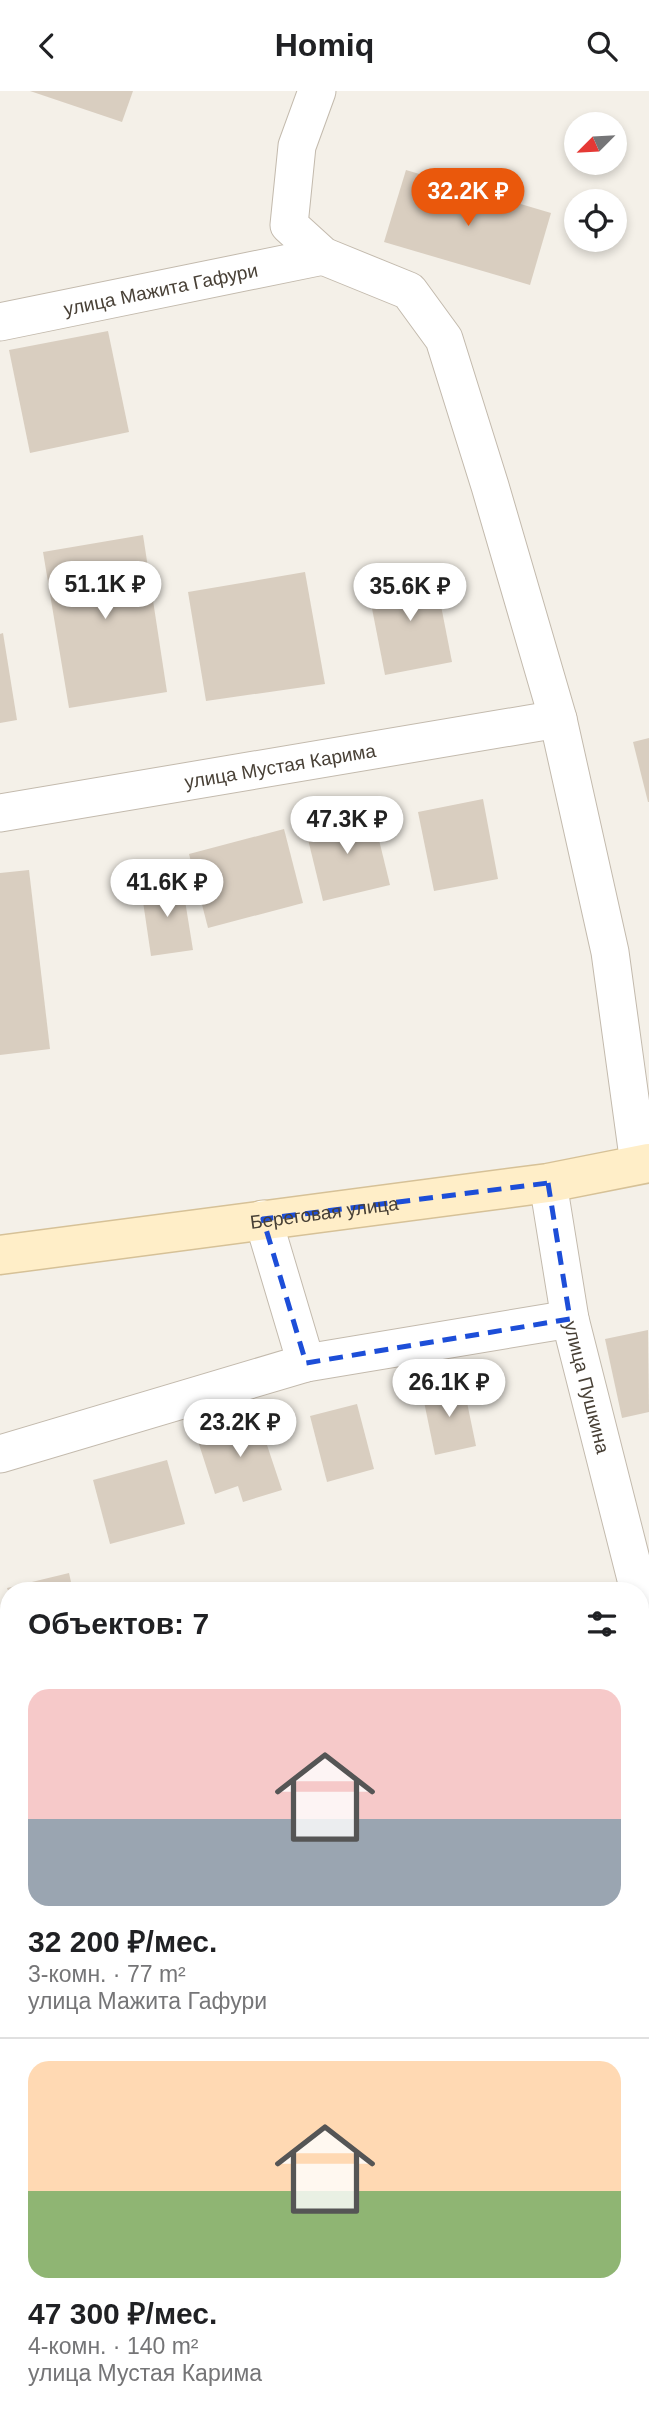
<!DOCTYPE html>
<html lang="ru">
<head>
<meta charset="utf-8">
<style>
	body { margin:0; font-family:Helvetica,sans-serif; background:#f6f6f6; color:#202124; height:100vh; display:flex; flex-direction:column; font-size:26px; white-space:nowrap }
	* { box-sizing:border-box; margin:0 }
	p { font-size:23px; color:#757577 }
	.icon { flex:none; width:38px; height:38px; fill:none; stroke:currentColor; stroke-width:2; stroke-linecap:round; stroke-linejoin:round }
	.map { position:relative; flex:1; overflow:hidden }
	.side { position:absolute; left:0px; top:1491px; width:649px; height:842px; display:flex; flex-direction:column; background:#fff; border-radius:28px 28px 0 0; box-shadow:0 4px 10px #0003 }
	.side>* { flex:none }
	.needle { width:46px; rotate:246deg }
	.tools { position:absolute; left:564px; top:21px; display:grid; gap:14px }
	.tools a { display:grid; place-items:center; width:63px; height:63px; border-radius:50%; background:#fff; box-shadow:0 4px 10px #0003; font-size:35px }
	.price { position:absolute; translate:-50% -60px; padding:0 16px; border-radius:24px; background:#fff; color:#222; font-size:23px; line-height:46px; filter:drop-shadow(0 2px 4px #0008) }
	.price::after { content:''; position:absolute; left:50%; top:42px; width:21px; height:16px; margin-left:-10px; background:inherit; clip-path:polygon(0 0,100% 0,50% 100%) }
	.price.active { background:#ea580c; color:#fff }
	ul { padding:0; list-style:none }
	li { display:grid; align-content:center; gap:14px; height:371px; padding:0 28px }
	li+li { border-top:2px solid #e0e0e0 }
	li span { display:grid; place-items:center; height:217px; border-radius:21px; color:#555 }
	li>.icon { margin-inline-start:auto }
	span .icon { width:126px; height:126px; fill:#fffc; stroke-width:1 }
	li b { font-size:30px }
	h2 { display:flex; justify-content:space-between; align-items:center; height:84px; padding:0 28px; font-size:30px }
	header { display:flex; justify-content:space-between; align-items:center; height:91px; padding:0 28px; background:#fff; font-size:32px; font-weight:800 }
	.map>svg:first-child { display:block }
	.building { fill:#d9cec0 }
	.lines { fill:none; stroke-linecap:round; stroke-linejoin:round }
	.street-casing { stroke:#c3baad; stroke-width:39 }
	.secondary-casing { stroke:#d6c197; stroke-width:41 }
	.street { stroke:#fff; stroke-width:37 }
	.secondary { stroke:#ffeec8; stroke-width:38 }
	.marked { fill:none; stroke:#1d4ed8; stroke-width:5; stroke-dasharray:14 9; stroke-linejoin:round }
	.labels { text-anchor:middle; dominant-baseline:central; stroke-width:5; stroke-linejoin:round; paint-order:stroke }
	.street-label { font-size:19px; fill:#484036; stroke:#fff }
</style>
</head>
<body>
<header><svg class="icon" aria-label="back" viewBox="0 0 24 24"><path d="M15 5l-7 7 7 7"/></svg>Homiq<svg class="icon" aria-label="search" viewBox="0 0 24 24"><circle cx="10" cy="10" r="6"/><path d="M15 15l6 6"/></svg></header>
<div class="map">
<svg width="649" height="2332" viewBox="0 0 649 2332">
	<rect width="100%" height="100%" fill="#f4f0e8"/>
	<!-- building -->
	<g class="building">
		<path d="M30,0H133L122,31Z"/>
		<path d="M406,79L551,122L530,194L384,151Z"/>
		<path d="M108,240L129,341L30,362L9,259Z"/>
		<path d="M143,444L167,601L69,617L43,461Z"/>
		<path d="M434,479L452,571L385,584L367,492Z"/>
		<path d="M305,481L325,593L206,610L188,501Z"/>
		<path d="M3,542L17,629L0,632V543Z"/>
		<path d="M649,647V711H648L633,651Z"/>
		<path d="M483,708L498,788L434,800L418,721Z"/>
		<path d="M372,720L390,794L323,810L305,736Z"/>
		<path d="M284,738L303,812L208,837L189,763Z"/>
		<path d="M29,779L50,958L0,964V782Z"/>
		<path d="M182,791L193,859L151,865L141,797Z"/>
		<path d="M648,1239L649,1321L622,1327L605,1248Z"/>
		<path d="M463,1292L476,1355L435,1364L422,1301Z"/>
		<path d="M357,1313L374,1378L327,1391L310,1325Z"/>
		<path d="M257,1324L282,1399L243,1411L238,1395L215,1403L196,1344Z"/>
		<path d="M167,1369L185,1433L110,1453L93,1389Z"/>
		<path d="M69,1482L73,1500H8L7,1497Z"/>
		<path d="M5,1709L9,1719V1763L0,1766V1711Z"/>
		<path d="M9,1892V1973L8,1974L0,1947V1895Z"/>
		<path d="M649,1930V2000L640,2002V1932Z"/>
		<path d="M649,2079V2132L640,2133V2081Z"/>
		<path d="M649,2227V2300L640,2301V2229Z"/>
		<path d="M262,2324H294V2325L263,2332Z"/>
		<path d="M399,2324H485L486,2332H400Z"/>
	</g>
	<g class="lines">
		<defs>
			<g id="street">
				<path d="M317,0L297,55L289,134L323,165L409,200L444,248L490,395L558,628L610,861L639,1073"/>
				<path id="s1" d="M0,231L323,165"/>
				<path id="s2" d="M0,722L558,628"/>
				<path id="s3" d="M548,1092L570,1228L639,1500"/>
				<path d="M306,1272L570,1228"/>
				<path d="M0,1363L306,1272L263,1128"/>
				<path d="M640,1504L649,1538"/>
				<path d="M640,1673L649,1671"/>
				<path d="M0,1849L9,1846"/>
				<path d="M0,2231L9,2228"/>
				<path d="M387,2324V2332"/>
			</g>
			<g id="secondary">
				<path id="s4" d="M0,1164L548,1092L649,1072"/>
			</g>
		</defs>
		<!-- street casing -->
		<use href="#street" class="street-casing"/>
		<!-- secondary casing -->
		<use href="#secondary" class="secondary-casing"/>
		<!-- street -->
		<use href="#street" class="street"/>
		<!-- secondary -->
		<use href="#secondary" class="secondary"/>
	</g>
	<!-- marked area -->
	<path class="marked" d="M548,1092L570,1228L306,1272L263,1128Z"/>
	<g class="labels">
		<!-- street labels -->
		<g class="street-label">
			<text stroke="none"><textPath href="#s1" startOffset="164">улица Мажита Гафури</textPath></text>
			<text stroke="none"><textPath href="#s2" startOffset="284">улица Мустая Карима</textPath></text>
			<text stroke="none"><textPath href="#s4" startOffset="327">Береговая улица</textPath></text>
			<text stroke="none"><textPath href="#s3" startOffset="208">улица Пушкина</textPath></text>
		</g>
	</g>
</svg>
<div class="tools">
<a><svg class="needle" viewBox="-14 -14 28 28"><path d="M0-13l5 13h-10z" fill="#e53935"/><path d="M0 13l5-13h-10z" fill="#757577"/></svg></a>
<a><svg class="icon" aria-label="locate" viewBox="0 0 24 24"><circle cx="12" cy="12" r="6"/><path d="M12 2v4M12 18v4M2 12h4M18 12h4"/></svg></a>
</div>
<b class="price active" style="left:468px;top:137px">32.2K ₽</b>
<b class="price" style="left:105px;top:530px">51.1K ₽</b>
<b class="price" style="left:410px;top:532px">35.6K ₽</b>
<b class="price" style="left:347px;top:765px">47.3K ₽</b>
<b class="price" style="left:167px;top:828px">41.6K ₽</b>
<b class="price" style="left:449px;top:1328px">26.1K ₽</b>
<b class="price" style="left:240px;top:1368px">23.2K ₽</b>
<section class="side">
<h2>Объектов: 7<svg class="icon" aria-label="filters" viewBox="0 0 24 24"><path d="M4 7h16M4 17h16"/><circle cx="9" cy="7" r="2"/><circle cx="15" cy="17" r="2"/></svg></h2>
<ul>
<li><span style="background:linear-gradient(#f6c9c9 60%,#9aa5b1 0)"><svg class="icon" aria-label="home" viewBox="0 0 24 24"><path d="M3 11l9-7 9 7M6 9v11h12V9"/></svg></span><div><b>32 200 ₽/мес.</b><p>3-комн. · 77 m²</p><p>улица Мажита Гафури</p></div></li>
<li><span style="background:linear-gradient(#ffd9b3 60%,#8fb573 0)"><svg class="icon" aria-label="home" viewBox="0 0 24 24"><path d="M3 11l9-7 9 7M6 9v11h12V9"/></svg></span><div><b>47 300 ₽/мес.</b><p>4-комн. · 140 m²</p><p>улица Мустая Карима</p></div></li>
</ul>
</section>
</div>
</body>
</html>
